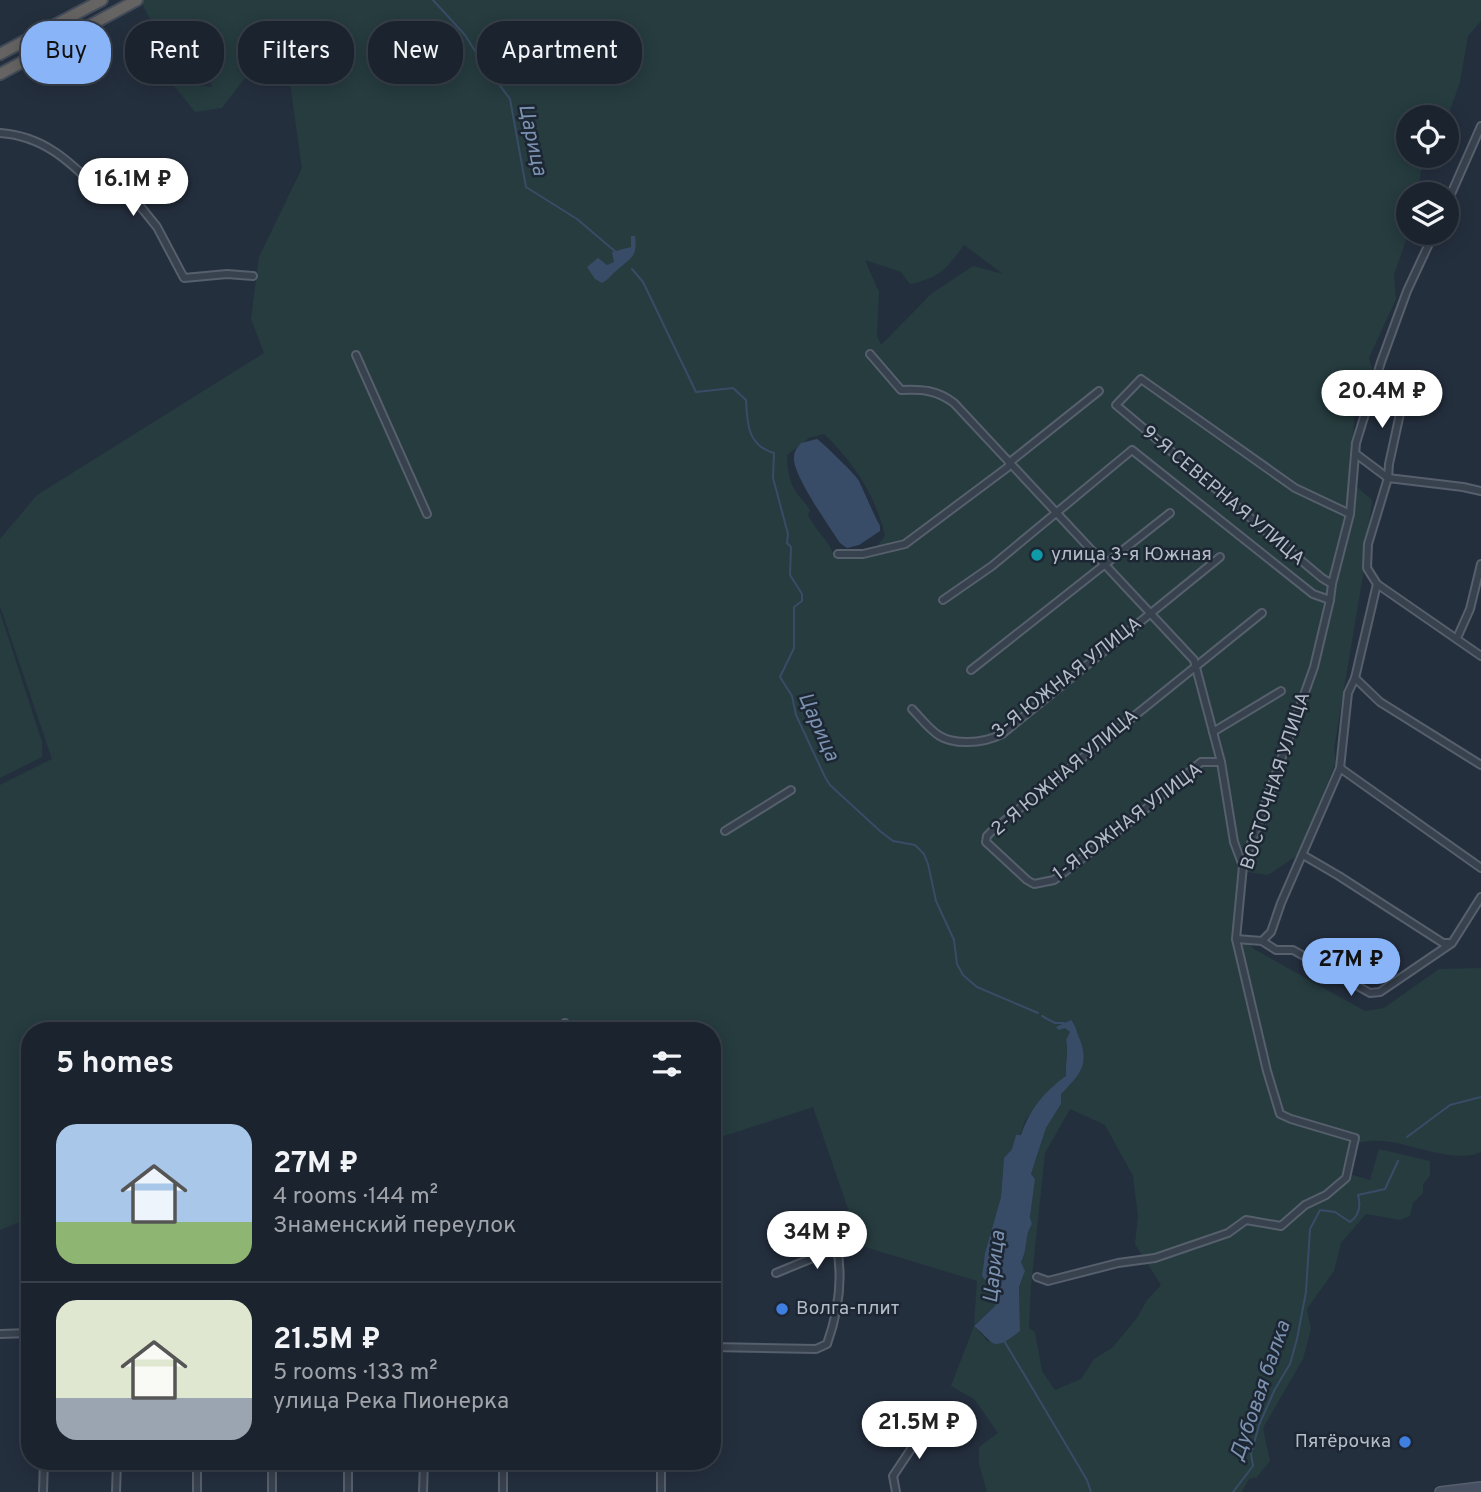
<!DOCTYPE html>
<html lang="en">
<head>
<meta charset="utf-8">
<style>
	body { margin:0; font-family:Overpass,sans-serif; background:#282f3a; color:#f1f3f6; height:100vh; display:flex; flex-direction:column; font-size:26px; white-space:nowrap }
	* { box-sizing:border-box; margin:0 }
	p { font-size:23px; color:#a0a4aa }
	.icon { flex:none; width:38px; height:38px; fill:none; stroke:currentColor; stroke-width:2; stroke-linecap:round; stroke-linejoin:round }
	.map { position:relative; flex:1; overflow:hidden }
	.sheet { position:absolute; left:21px; top:1022px; width:700px; height:448px; display:flex; flex-direction:column; background:#1b232e; border-radius:28px; box-shadow:0 4px 18px #0003,0 0 0 2px #39404a }
	.sheet>* { flex:none }
	.guide { position:absolute; left:21px; top:21px; width:700px; height:63px; display:flex; gap:14px }
	.tools { position:absolute; left:1396px; top:105px; display:grid; gap:14px }
	.tools a { display:grid; place-items:center; width:63px; height:63px; border-radius:50%; background:#1b232e; box-shadow:0 4px 18px #0003,0 0 0 2px #39404a; font-size:35px }
	.price { position:absolute; translate:-50% -60px; padding:0 16px; border-radius:24px; background:#fff; color:#222; font-size:23px; line-height:46px; filter:drop-shadow(0 2px 4px #0008) }
	.price::after { content:''; position:absolute; left:50%; top:42px; width:21px; height:16px; margin-left:-10px; background:inherit; clip-path:polygon(0 0,100% 0,50% 100%) }
	.price.selected { background:#8ab4f8; color:#111 }
	ul { padding:0; list-style:none }
	li { display:flex; align-items:center; gap:21px; height:175px; padding:0 35px }
	li+li { border-top:2px solid #39404a }
	li span { display:grid; place-items:center; flex:none; width:196px; height:140px; border-radius:21px; color:#555 }
	li>.icon { margin-inline-start:auto }
	span .icon { width:84px; height:84px; fill:#fffc; stroke-width:1 }
	li b { font-size:30px }
	h2 { display:flex; justify-content:space-between; align-items:center; height:84px; padding:0 35px; font-size:30px }
	.tag { padding:0 24px; border-radius:28px; background:#1b232e; box-shadow:0 4px 18px #0003,0 0 0 2px #39404a; font-size:24px; line-height:63px }
	.tag.selected { background:#8ab4f8; color:#111 }
	.map>svg:first-child { display:block }
	.green { fill:#263c3f; fill-rule:evenodd }
	.water { fill:#394c67 }
	.lines { fill:none; stroke-linecap:round; stroke-linejoin:round }
	.stream { stroke:#394c67; stroke-width:2 }
	.minor-casing { stroke:#565f6c; stroke-width:10 }
	.secondary-casing { stroke:#565f6c; stroke-width:12 }
	.trunk-casing { stroke:#434c59; stroke-width:14 }
	.minor { stroke:#38414e; stroke-width:6 }
	.secondary { stroke:#465061; stroke-width:9 }
	.trunk { stroke:#656462; stroke-width:10 }
	.culture-dot { fill:#0f9aa8; stroke:#1d2633; stroke-width:2.5 }
	.shop-dot { fill:#3f7fe0; stroke:#1d2633; stroke-width:2.5 }
	.labels { text-anchor:middle; dominant-baseline:central; stroke-width:5; stroke-linejoin:round; paint-order:stroke }
	.street-label { font-size:19px; fill:#b4bcc9; stroke:#1d2633 }
	.poi-label { font-size:19px; fill:#b4bcc9; stroke:#1d2633; text-anchor:start }
	.water-label { font-size:21px; font-style:italic; fill:#7c92b1; stroke:#1d2633 }
</style>
</head>
<body>
<div class="map">
<svg width="1481" height="1492" viewBox="0 0 1481 1492">
	<rect width="100%" height="100%" fill="#242f3e"/>
	<!-- green -->
	<g class="green">
		<path d="M140,0H1481V21L1468,36L1460,82L1447,119L1409,117V156H1428L1422,166L1417,194H1409V232L1394,275L1396,299L1369,358L1372,368L1354,419L1351,465L1357,487L1372,500L1365,563L1334,749L1336,762L1298,855L1268,875L1241,871L1237,931L1254,949L1365,1011L1384,1008L1439,969L1481,968V1152C1454,1165 1408,1141 1379,1141C1372,1140 1364,1142 1357,1143L1349,1174L1370,1180L1379,1149L1430,1161V1176L1423,1184V1193L1413,1203L1410,1216L1400,1220L1366,1214L1341,1243L1334,1271L1307,1309L1311,1329L1303,1359L1263,1428L1270,1461L1257,1477L1249,1479L1242,1492H987L979,1464V1447L998,1433L974,1399L951,1386L974,1326L977,1281L865,1247L856,1232L813,1107L712,1140V1031H30V1218L0,1230V785L52,759L0,606V539L37,495L264,353L251,319L259,257L302,168L290,84L245,78L222,108L195,112L171,82L212,87L208,72L171,59ZM964,245L1003,274L973,266L931,294L881,345L877,336L879,292L865,260L901,272L910,284C940,278 946,269 964,245ZM824,434C854,463 875,494 885,536L876,547L834,556C831,543 815,530 808,515L810,510C805,502 799,497 795,490C789,482 787,464 787,455L809,438ZM1071,1020L1078,1034L1061,1094V1104L1046,1128L1031,1174L1035,1179L1030,1217L1032,1224C1024,1236 1028,1250 1021,1262L1025,1271L1019,1287L1020,1331L988,1342L974,1325L995,1306L998,1296L982,1276L985,1253L1001,1197L1004,1158L1012,1149L1016,1135H1020L1026,1119L1066,1076C1065,1063 1069,1052 1066,1040L1070,1032L1065,1027H1057ZM1070,1109L1105,1125L1133,1176L1138,1216L1135,1244L1161,1285L1147,1300L1137,1318L1112,1348L1094,1359L1081,1379L1055,1390L1042,1371L1035,1332L1029,1328L1031,1286L1045,1153Z"/>
		<path d="M0,612L42,742V757L0,778Z"/>
	</g>
	<!-- water -->
	<g class="water">
		<path d="M631,236H635C638,258 630,258 616,271C610,276 609,279 602,283L595,279L587,267L598,258L607,265L614,262L612,252L631,247Z"/>
		<path d="M817,439C823,443 857,476 859,481C866,496 872,511 880,526V531L859,545L847,548L840,543C829,526 793,475 794,458C794,451 797,448 801,443Z"/>
		<path d="M1071,1020C1076,1026 1077,1033 1080,1040C1090,1066 1078,1076 1061,1094V1104L1046,1128L1031,1174L1035,1179L1030,1217L1032,1224C1024,1236 1028,1250 1021,1262L1025,1271L1019,1287L1020,1331C991,1354 995,1343 974,1326L995,1306L998,1296L982,1276L985,1253L1001,1197L1004,1158L1012,1149L1016,1135H1021C1030,1109 1044,1092 1066,1076C1065,1063 1069,1052 1066,1040L1070,1032L1065,1028L1059,1030L1056,1027Z"/>
	</g>
	<g class="lines">
		<!-- stream -->
		<g class="stream">
			<path d="M433,0L465,35L482,62L510,99L526,187L577,219L617,253"/>
			<path d="M632,269L643,282L696,392L733,388L746,400C747,424 748,446 774,453L773,478L788,534L787,543L791,547L790,575L802,594V601L794,607V648L780,677L792,696L796,715L825,777L830,785L880,831L893,841L915,845L924,854L928,864L936,901L954,940L957,964L963,975L977,987L1038,1013"/>
			<path d="M1042,1016L1055,1023H1064"/>
			<path d="M1407,1137L1450,1105L1481,1097"/>
			<path d="M1003,1339L1087,1480L1091,1492"/>
			<path d="M1233,1492L1253,1466L1251,1454L1259,1425L1275,1389L1290,1364L1297,1339L1306,1292L1310,1229L1320,1210L1335,1212L1350,1222C1360,1215 1361,1206 1358,1195L1385,1189L1398,1161"/>
		</g>
		<defs>
			<g id="minor">
				<path d="M0,133C47,136 74,166 106,197L132,196L157,227L184,278L227,274L253,276"/>
				<path d="M1447,203L1481,126"/>
				<path d="M870,354L901,390C922,389 937,390 954,403L1194,660L1221,762L1234,842L1243,866"/>
				<path d="M356,355L427,514"/>
				<path d="M1356,454L1388,478L1463,487L1481,491"/>
				<path d="M838,554H863L905,544L1008,467L1010,462L1099,391"/>
				<path d="M1332,584L1322,578L1116,405L1141,379L1295,488L1350,514"/>
				<path d="M1377,584L1481,656"/>
				<path d="M943,600L992,566L1132,450L1313,594L1330,600"/>
				<path d="M1457,638L1470,609L1481,564"/>
				<path d="M971,670L1170,513"/>
				<path d="M1355,678L1380,702L1481,765"/>
				<path d="M912,709C931,729 938,743 968,742C981,742 990,740 1002,734L1220,557"/>
				<path d="M1213,732L1281,691"/>
				<path d="M1221,762H1201L1136,817L1054,880L1034,884L1027,880L986,842L987,836L993,830L1262,613"/>
				<path d="M1340,768L1481,868"/>
				<path d="M725,831L791,790"/>
				<path d="M1303,855L1339,876L1443,943H1451"/>
				<path d="M1236,939L1262,941L1276,950H1293L1370,993L1380,992L1452,943L1481,897"/>
				<path d="M1262,941L1271,932L1281,903L1340,768L1348,693L1355,678L1377,584L1367,568L1368,544L1388,478L1389,464L1406,386"/>
				<path d="M565,1031V1023"/>
				<path d="M776,1273L837,1248L849,1240H855"/>
				<path d="M1037,1277L1048,1281L1118,1263L1155,1258L1228,1233L1246,1220L1281,1226L1305,1205L1326,1195L1346,1178L1355,1138L1291,1119L1280,1114L1267,1071L1236,939L1243,866L1314,667L1330,600L1332,584L1350,514L1356,443L1381,362L1407,291L1434,233"/>
				<path d="M0,1334L30,1333"/>
				<path d="M712,1347L816,1349L827,1344C838,1313 843,1280 837,1248"/>
				<path d="M43,1492L44,1461"/>
				<path d="M116,1492L117,1461"/>
				<path d="M197,1492V1461"/>
				<path d="M272,1492V1461"/>
				<path d="M348,1492V1461"/>
				<path d="M423,1492L424,1461"/>
				<path d="M503,1492V1461"/>
				<path d="M661,1492V1461"/>
				<path d="M896,1492L893,1476L913,1446L916,1429"/>
			</g>
			<path id="secondary" d="M1440,1492L1481,1487"/>
			<g id="trunk">
				<path d="M0,54L102,0"/>
				<path d="M0,74L137,0"/>
			</g>
		</defs>
		<!-- minor casing -->
		<use href="#minor" class="minor-casing"/>
		<!-- secondary casing -->
		<use href="#secondary" class="secondary-casing"/>
		<!-- trunk casing -->
		<use href="#trunk" class="trunk-casing"/>
		<!-- minor -->
		<use href="#minor" class="minor"/>
		<!-- secondary -->
		<use href="#secondary" class="secondary"/>
		<!-- trunk -->
		<use href="#trunk" class="trunk"/>
	</g>
	<!-- markers -->
	<circle class="culture-dot" cx="1037" cy="555" r="7"/>
	<g class="shop-dot">
		<circle cx="782" cy="1309" r="7"/>
		<circle cx="1405" cy="1442" r="7"/>
	</g>
	<g class="labels">
		<!-- street labels -->
		<g class="street-label">
			<text transform="translate(1223 496) rotate(40)">9-Я СЕВЕРНАЯ УЛИЦА</text>
			<text transform="translate(1067 678) rotate(-38)">3-Я ЮЖНАЯ УЛИЦА</text>
			<text transform="translate(1065 773) rotate(-40)">2-Я ЮЖНАЯ УЛИЦА</text>
			<text transform="translate(1276 781) rotate(-72)">ВОСТОЧНАЯ УЛИЦА</text>
			<text transform="translate(1128 822) rotate(-37)">1-Я ЮЖНАЯ УЛИЦА</text>
		</g>
		<!-- poi labels -->
		<g class="poi-label">
			<text x="1051" y="555">улица 3-я Южная</text>
			<text x="796" y="1309">Волга-плит</text>
			<text x="1391" y="1442" text-anchor="end">Пятёрочка</text>
		</g>
		<!-- water labels -->
		<g class="water-label">
			<text transform="translate(532 140) rotate(78)">Царица</text>
			<text transform="translate(818 727) rotate(66)">Царица</text>
			<text transform="translate(995 1267) rotate(-84)">Царица</text>
			<text transform="translate(1261 1391) rotate(-71)">Дубовая балка</text>
		</g>
	</g>
</svg>
<div class="tools">
<a><svg class="icon" aria-label="locate" viewBox="0 0 24 24"><circle cx="12" cy="12" r="6"/><path d="M12 2v4M12 18v4M2 12h4M18 12h4"/></svg></a>
<a><svg class="icon" aria-label="layers" viewBox="0 0 24 24"><path d="M12 4l9 5-9 5-9-5zM3 14l9 5 9-5"/></svg></a>
</div>
<b class="price" style="left:133px;top:218px">16.1M ₽</b>
<b class="price" style="left:1382px;top:430px">20.4M ₽</b>
<b class="price selected" style="left:1351px;top:998px">27M ₽</b>
<b class="price" style="left:817px;top:1271px">34M ₽</b>
<b class="price" style="left:919px;top:1461px">21.5M ₽</b>
<div class="guide">
<a class="tag selected">Buy</a>
<a class="tag">Rent</a>
<a class="tag">Filters</a>
<a class="tag">New</a>
<a class="tag">Apartment</a>
</div>
<section class="sheet">
<h2>5 homes<svg class="icon" aria-label="filters" viewBox="0 0 24 24"><path d="M4 7h16M4 17h16"/><circle cx="9" cy="7" r="2"/><circle cx="15" cy="17" r="2"/></svg></h2>
<ul>
<li><span style="background:linear-gradient(#a9c7e8 70%,#8fb573 0)"><svg class="icon" aria-label="home" viewBox="0 0 24 24"><path d="M3 11l9-7 9 7M6 9v11h12V9"/></svg></span><div><b>27M ₽</b><p>4 rooms · 144 m²</p><p>Знаменский переулок</p></div></li>
<li><span style="background:linear-gradient(#dfe7d0 70%,#9aa5b1 0)"><svg class="icon" aria-label="home" viewBox="0 0 24 24"><path d="M3 11l9-7 9 7M6 9v11h12V9"/></svg></span><div><b>21.5M ₽</b><p>5 rooms · 133 m²</p><p>улица Река Пионерка</p></div></li>
</ul>
</section>
</div>
</body>
</html>
